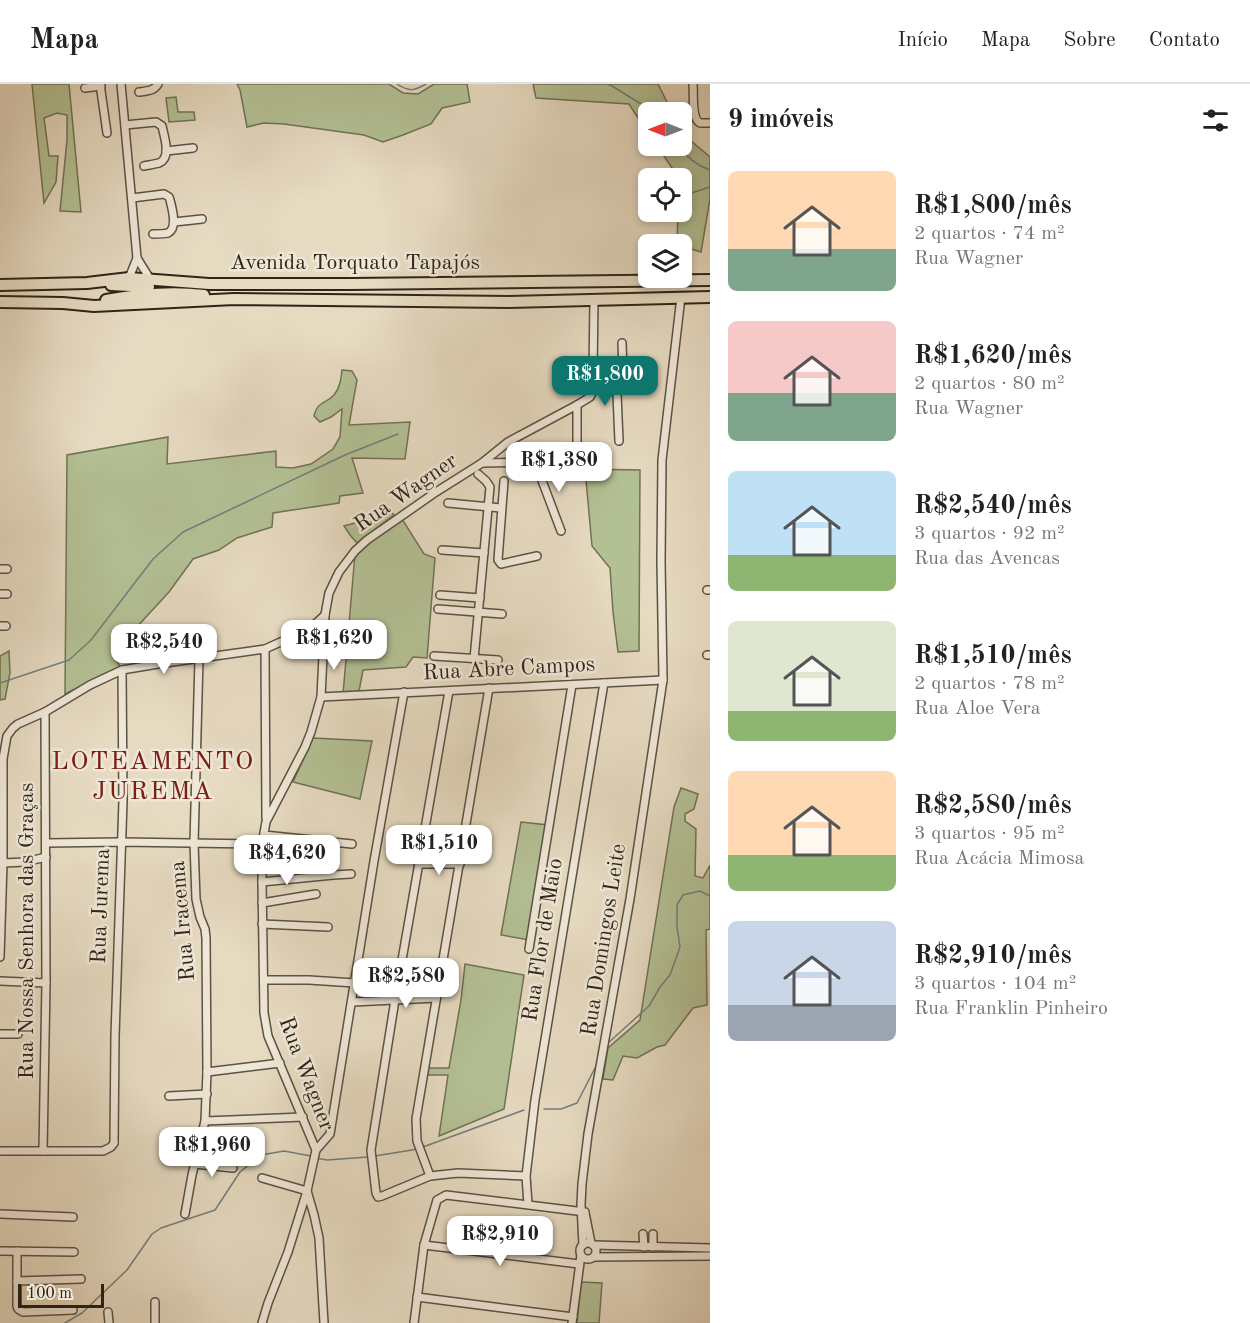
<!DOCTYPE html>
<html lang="pt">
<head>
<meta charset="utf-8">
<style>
	body { margin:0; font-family:"Old Standard TT",serif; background:#f6f6f6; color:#222; height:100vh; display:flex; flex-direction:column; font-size:22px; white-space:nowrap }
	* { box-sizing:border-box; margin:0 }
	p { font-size:20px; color:#767676 }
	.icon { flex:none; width:33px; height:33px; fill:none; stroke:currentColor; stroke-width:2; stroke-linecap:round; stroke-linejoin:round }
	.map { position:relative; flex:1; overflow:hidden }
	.panel { display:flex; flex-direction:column; background:#fff; width:540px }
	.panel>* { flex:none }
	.needle { width:39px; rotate:270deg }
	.fabs { position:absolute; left:638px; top:18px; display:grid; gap:12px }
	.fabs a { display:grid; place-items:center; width:54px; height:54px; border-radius:9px; background:#fff; box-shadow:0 3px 9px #0003; font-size:30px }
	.scale { position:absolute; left:18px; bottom:15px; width:86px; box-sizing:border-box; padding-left:6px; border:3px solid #2e2519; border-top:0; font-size:16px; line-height:21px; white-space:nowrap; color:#2e2519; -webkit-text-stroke:4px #efe7d7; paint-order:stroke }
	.price { position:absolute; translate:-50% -51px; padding:0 14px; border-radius:12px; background:#fff; color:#222; font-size:20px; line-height:39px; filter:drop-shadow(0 2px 3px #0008) }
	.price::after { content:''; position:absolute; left:50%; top:36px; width:18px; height:14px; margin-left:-9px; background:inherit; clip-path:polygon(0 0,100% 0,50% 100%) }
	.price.active { background:#0f766e; color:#fff }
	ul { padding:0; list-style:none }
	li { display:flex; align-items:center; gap:18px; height:150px; padding:0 18px }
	li span { display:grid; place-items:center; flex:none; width:168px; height:120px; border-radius:9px; color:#555 }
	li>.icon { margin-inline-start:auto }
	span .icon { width:72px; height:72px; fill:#fffc; stroke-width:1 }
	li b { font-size:26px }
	h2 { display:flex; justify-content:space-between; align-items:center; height:72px; padding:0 18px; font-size:26px }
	header { display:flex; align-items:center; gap:36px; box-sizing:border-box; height:84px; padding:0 30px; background:#fff; border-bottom:2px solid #e0e0e0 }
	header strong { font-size:28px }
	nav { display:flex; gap:33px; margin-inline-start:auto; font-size:21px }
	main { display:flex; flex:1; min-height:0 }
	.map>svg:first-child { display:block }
	.green { fill:#b3c094; stroke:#707256; stroke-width:1.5 }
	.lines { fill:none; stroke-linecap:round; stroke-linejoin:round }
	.stream { stroke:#717d7d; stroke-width:1.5 }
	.minor-casing { stroke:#5c5243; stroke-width:10 }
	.highway-casing { stroke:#2e2519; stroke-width:14 }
	.minor { stroke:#efe7d7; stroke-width:7 }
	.highway { stroke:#e6dac1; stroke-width:10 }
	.labels { text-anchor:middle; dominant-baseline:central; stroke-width:5; stroke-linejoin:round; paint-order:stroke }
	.street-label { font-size:22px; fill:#2e2519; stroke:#efe7d7 }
	.quarter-label { font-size:26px; letter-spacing:1.5px; fill:#7a1f14; stroke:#efe7d7 }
</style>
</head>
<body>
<header>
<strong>Mapa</strong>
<nav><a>Início</a><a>Mapa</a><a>Sobre</a><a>Contato</a></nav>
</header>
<main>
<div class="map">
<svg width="710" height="1239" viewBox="0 0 710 1239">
	<rect width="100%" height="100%" fill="#e6dac1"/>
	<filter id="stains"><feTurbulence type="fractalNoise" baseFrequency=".00333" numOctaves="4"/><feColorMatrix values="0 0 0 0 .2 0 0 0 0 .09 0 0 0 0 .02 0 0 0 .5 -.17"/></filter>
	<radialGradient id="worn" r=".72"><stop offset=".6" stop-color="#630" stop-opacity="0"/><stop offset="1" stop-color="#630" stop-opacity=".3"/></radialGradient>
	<!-- green -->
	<g class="green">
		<path d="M32,0H69L81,128L60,127L67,56V31L57,29L44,34L49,72H58L56,98L44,119Z"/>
		<path d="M237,0H389L403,9L418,10L434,0H467L470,18L442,24L431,40L403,51L383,58L364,51L284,40L264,39L247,43L240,6Z"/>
		<path d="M533,0H658L672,28H648V49L629,20L536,14Z"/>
		<path d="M176,13L178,28H194L195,36L169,38L166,14Z"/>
		<path d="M681,46L684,51L710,73V115L701,168L681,162V160H677L678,128H681V94H679L657,62H681Z"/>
		<path d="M342,286L352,287L357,296L349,341L410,338L405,375L352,374L363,409L340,412L339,419L273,429L272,443L237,454L219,466L193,475L169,508L113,569L120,583L65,610L67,371L168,353L167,380L276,367V383L293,384L311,380L333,365L340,353L342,325L331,333L320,338L314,332C318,316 325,321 334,311C340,304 341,295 342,286Z"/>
		<path d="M585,385L640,386L639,567L618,568L613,528L610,484L592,462Z"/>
		<path d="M386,423L394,431L357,459L350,451L344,442L381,432L379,425Z"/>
		<path d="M402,435L424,470L435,474L427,574L413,573L406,583L363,586L359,607L343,610L355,470L364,460Z"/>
		<path d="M9,567L10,589L5,615L0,616V572Z"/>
		<path d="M313,654L372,657L360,715L293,698Z"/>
		<path d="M681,704L698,710L694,725L685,730V737L696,745L695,792L703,794L710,781V845L706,846L707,921L693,924L665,961L657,963L637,974L623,972L613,996L603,995L608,964L640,936L674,723Z"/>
		<path d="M521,738L548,741L529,856L501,851Z"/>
		<path d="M465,880L524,891L504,1025L439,1052L448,991H423L424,984H449L461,916Z"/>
		<path d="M581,1198L602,1199L599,1239H577Z"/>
	</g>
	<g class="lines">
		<!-- stream -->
		<g class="stream">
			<path d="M397,0C409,8 414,7 426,0"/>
			<path d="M606,0L612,2L654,28"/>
			<path d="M679,62C687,74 696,81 710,86"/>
			<path d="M682,112L710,103"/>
			<path d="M0,599L69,576L91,556L153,475L183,448L345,371L398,350"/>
			<path d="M607,960L649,922L660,903L670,891L680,863L677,843V821L683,811L700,807L710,812"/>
			<path d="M544,1025H561L577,1019L597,980"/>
			<path d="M423,1063L524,1026"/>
			<path d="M375,1072L418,1065"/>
			<path d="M316,1074L327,1076L368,1073"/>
			<path d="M65,1239L82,1229L127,1186L152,1150L161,1144L215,1126L240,1088L261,1071L284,1067L311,1072"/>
		</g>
		<defs>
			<g id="minor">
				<path d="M100,0L107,49"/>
				<path d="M121,0L137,174L150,195"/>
				<path d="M693,0C694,9 691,35 700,39C701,39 708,39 710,39"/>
				<path d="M85,4L101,2"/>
				<path d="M139,8C147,7 154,7 158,0"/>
				<path d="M125,41L156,38L162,42C164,52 172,74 159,79C155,80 149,81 144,82"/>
				<path d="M166,67L193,64"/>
				<path d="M132,114L164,110L169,113L170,116C172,124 178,144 168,149C164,150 157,150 153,150"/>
				<path d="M174,138L202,135"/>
				<path d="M129,194L137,174"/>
				<path d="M616,287L619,357"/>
				<path d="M593,288L623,287L622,259"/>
				<path d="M535,378L561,447"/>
				<path d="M482,379L535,378L577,381V321"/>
				<path d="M504,397L498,476L501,480L537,472"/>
				<path d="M448,419L501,424"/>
				<path d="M442,466L484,469"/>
				<path d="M0,485H7"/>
				<path d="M707,506H710"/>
				<path d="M0,510H7"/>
				<path d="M440,511L480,514"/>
				<path d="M438,525L502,530"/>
				<path d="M0,542H6"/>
				<path d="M265,565L266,734"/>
				<path d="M707,571H710"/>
				<path d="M434,572L498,576"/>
				<path d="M474,575L490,403L486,397L478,390"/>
				<path d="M449,607L395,916L371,1066L376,1109L378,1113L382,1112L430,1092L458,1089L526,1092"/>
				<path d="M321,613L663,596"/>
				<path d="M264,751L352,760"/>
				<path d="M46,759L121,758L262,760"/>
				<path d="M3,779L25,778L46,773"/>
				<path d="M419,780H460"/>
				<path d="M262,798L333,791L351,790"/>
				<path d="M262,819L316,810"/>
				<path d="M262,840L328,843"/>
				<path d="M529,865L572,601"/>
				<path d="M0,873L3,779V675L7,652L13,644L18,640L45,628L90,601L122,586L158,580L265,565L305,547L315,540L325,531"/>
				<path d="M264,896H309L355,899"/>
				<path d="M0,897L46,899"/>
				<path d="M352,918L436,914"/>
				<path d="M0,950H18"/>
				<path d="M207,988L280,979"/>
				<path d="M169,1012L207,1010"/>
				<path d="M205,1037L303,1033"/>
				<path d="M114,1059L115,952L123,717L122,586"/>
				<path d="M316,1066L330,1050L374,777L404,608"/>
				<path d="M0,1067H103L111,1063L114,1059"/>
				<path d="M43,1067L46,899L45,628"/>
				<path d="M195,1080L233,1084"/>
				<path d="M430,1092L417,1057L416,1035L489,604"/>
				<path d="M262,1094L307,1107"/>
				<path d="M307,1107L314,1131L319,1154L324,1239"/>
				<path d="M528,1120L526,1092L535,1016L604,599"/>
				<path d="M585,1129L591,1159"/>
				<path d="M0,1130L73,1133"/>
				<path d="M185,1130L192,1091L205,1037L207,988L206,854L205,845L200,833L196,815L194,759L199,575"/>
				<path d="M643,1150L644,1163"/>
				<path d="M653,1150V1163"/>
				<circle cx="588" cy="1167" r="8"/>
				<path d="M424,1161L579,1180"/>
				<path d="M583,1161L581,1121L582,1100L588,1050L630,815L663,596L661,477L662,376L681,213"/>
				<path d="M593,1161L710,1164"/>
				<path d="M0,1167L74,1168"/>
				<path d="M17,1167V1222L18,1225L23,1228L73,1226"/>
				<path d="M594,1173L710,1172"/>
				<path d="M17,1197L81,1195"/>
				<path d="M417,1213L573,1233"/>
				<path d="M108,1228L109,1239"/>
				<path d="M155,1239V1218"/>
				<path d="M262,1239L268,1219L288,1168L307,1107L316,1066L268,952L264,929L262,798V760L266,738L305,663L311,648L321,613L325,531L329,509L339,488L355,467L367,456L436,408L482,379L508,358L577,321L590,313L592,309L593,288L594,216"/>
				<path d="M414,1239L424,1161L437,1116L446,1111L585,1128"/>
				<path d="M572,1239L581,1171"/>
			</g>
			<g id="highway">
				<path d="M0,201L87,199L129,194L209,200H350L710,196"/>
				<path d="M111,201L149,203"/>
				<path d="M106,216C139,210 170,207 204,211"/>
				<path d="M0,218L63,219L94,222L234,215L509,218L710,213"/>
			</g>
		</defs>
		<!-- minor casing -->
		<use href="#minor" class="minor-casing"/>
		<!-- highway casing -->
		<use href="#highway" class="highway-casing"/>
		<!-- minor -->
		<use href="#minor" class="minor"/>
		<!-- highway -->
		<use href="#highway" class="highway"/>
	</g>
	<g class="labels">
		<!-- street labels -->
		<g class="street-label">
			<text x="355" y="179">Avenida Torquato Tapajós</text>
			<text transform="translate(406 409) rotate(-35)">Rua Wagner</text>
			<text transform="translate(509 585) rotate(-3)">Rua Abre Campos</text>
			<text transform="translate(101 822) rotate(-88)">Rua Jurema</text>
			<text transform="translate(183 837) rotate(-95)">Rua Iracema</text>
			<text transform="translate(27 847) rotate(-90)">Rua Nossa Senhora das Graças</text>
			<text transform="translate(543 856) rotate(-81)">Rua Flor de Maio</text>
			<text transform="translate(604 856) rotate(-81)">Rua Domingos Leite</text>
			<text transform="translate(306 990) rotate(69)">Rua Wagner</text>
		</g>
		<!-- quarter labels -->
		<g class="quarter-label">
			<text x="153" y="678">LOTEAMENTO<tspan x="153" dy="30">JUREMA</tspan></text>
		</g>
	</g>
	<rect width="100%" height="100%" filter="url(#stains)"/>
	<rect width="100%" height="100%" fill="url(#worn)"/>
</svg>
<div class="fabs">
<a><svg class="needle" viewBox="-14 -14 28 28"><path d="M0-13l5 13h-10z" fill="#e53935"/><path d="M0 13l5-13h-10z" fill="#767676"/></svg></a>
<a><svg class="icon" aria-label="locate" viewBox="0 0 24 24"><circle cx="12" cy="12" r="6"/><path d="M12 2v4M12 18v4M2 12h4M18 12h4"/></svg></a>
<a><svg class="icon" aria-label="layers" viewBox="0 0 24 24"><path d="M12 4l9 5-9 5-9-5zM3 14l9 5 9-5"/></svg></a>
</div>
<div class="scale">100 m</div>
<b class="price active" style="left:605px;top:323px">R$1,800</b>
<b class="price" style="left:559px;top:409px">R$1,380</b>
<b class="price" style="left:334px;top:587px">R$1,620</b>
<b class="price" style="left:164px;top:591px">R$2,540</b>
<b class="price" style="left:439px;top:792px">R$1,510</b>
<b class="price" style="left:287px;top:802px">R$4,620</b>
<b class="price" style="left:406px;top:925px">R$2,580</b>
<b class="price" style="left:212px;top:1094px">R$1,960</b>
<b class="price" style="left:500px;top:1183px">R$2,910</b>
</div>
<section class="panel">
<h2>9 imóveis<svg class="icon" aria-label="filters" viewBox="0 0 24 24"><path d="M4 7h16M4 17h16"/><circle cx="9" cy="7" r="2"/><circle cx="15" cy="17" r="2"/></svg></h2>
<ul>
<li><span style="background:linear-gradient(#ffd9b3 65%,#7fa58c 0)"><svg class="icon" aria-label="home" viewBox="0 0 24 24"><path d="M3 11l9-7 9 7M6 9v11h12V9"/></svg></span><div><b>R$1,800/mês</b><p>2 quartos · 74 m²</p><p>Rua Wagner</p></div></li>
<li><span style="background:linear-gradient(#f6c9c9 60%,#7fa58c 0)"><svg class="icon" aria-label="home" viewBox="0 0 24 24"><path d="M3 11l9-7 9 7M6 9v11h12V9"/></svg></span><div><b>R$1,620/mês</b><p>2 quartos · 80 m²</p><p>Rua Wagner</p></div></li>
<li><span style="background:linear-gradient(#bfe0f5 70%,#8fb573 0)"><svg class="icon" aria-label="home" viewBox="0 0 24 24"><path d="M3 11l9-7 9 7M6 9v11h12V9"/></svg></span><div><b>R$2,540/mês</b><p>3 quartos · 92 m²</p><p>Rua das Avencas</p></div></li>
<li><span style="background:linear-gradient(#dfe7d0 75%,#8fb573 0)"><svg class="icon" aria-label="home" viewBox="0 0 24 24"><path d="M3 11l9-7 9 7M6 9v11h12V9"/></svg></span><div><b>R$1,510/mês</b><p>2 quartos · 78 m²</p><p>Rua Aloe Vera</p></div></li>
<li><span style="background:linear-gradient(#ffd9b3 70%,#8fb573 0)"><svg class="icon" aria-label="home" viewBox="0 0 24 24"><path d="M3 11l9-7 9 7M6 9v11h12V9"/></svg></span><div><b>R$2,580/mês</b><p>3 quartos · 95 m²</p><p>Rua Acácia Mimosa</p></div></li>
<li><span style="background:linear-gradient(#c9d6e8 70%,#9aa5b1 0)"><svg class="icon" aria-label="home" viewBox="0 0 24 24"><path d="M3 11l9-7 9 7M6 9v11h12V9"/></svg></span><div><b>R$2,910/mês</b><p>3 quartos · 104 m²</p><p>Rua Franklin Pinheiro</p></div></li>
</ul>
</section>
</main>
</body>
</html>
